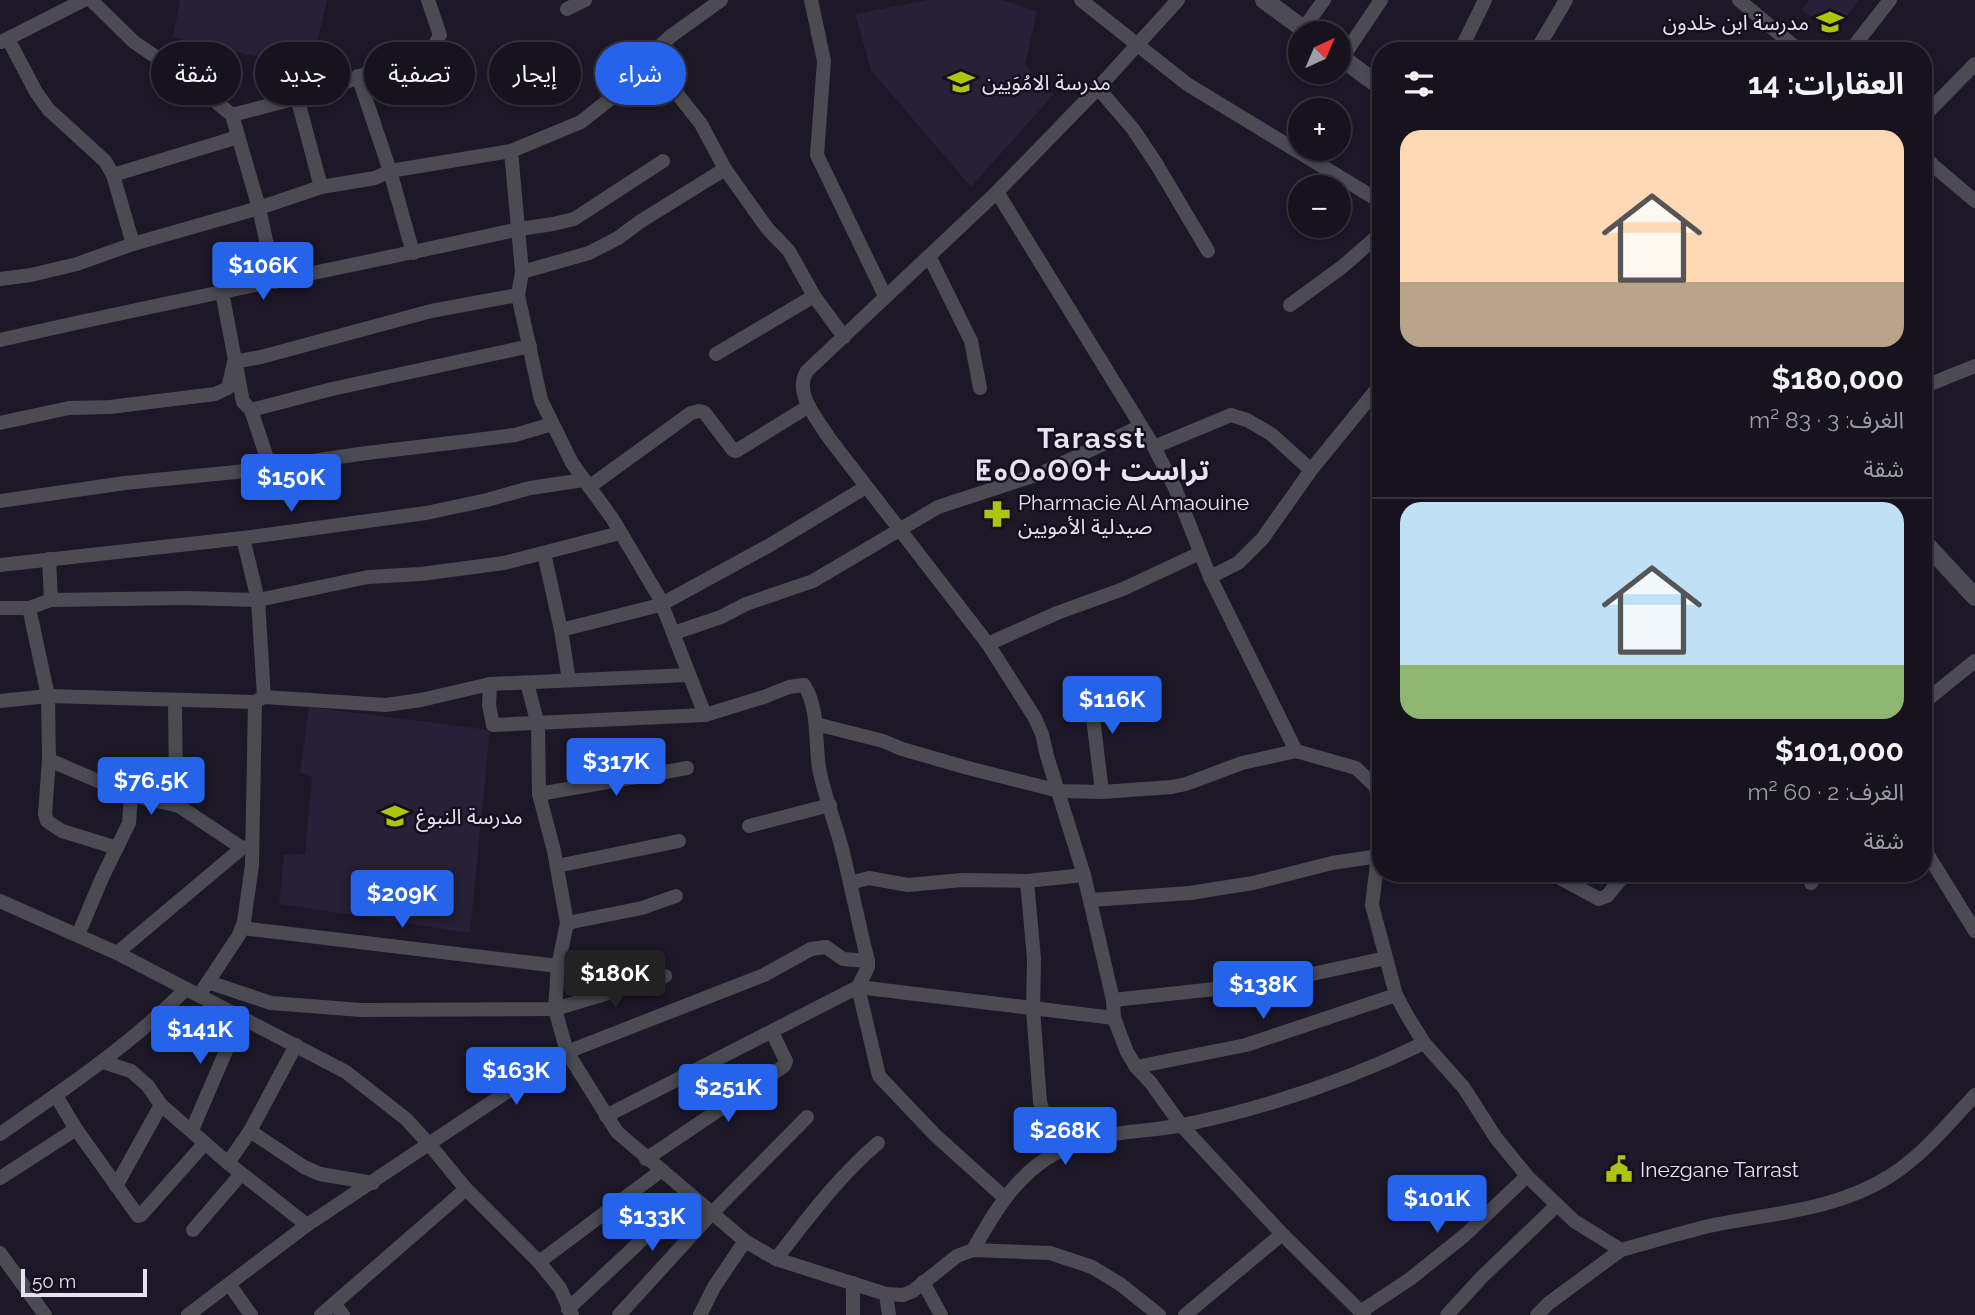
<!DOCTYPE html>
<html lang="ar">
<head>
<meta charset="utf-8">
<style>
	body { margin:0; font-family:Raleway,"Noto Sans Arabic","Noto Sans Tifinagh",sans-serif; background:#1f1b27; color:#f1f3f6; direction:rtl; height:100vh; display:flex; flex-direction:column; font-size:26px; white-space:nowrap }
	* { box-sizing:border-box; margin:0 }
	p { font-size:23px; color:#9e9ea4 }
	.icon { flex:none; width:38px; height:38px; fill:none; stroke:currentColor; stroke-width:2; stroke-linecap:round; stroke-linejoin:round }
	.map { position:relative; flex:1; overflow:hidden; direction:ltr }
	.drawer { position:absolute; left:1372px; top:42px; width:560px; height:840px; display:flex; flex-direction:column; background:#16121e; border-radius:28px; box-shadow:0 4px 10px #0003,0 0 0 2px #35323c; direction:rtl }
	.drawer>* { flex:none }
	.banner { position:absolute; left:21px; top:42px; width:665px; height:63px; direction:rtl; display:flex; gap:14px }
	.needle { width:46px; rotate:44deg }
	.controls { position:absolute; left:1288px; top:21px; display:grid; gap:14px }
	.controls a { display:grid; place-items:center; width:63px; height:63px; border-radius:50%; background:#16121e; box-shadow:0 4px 10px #0003,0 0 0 2px #35323c; font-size:35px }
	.scale { position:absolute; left:21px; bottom:18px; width:126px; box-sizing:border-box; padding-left:7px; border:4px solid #e6e3ee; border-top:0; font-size:19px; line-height:24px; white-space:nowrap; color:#e6e3ee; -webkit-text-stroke:5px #140f1f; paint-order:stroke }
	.price { position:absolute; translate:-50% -60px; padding:0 16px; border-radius:7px; background:#2563eb; color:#fff; font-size:23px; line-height:46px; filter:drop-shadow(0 2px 4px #0008) }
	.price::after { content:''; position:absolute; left:50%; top:42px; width:21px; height:16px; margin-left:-10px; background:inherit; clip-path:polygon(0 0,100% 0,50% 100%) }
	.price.selected { background:#222; color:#fff }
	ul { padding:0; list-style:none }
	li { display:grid; align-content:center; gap:14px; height:371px; padding:0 28px }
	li+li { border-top:2px solid #35323c }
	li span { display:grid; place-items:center; height:217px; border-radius:21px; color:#555 }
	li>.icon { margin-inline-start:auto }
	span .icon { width:126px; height:126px; fill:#fffc; stroke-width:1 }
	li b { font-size:30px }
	h2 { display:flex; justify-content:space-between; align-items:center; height:84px; padding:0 28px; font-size:30px }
	.chip { padding:0 24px; border-radius:32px; background:#16121e; box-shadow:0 4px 10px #0003,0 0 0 2px #35323c; font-size:24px; line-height:63px }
	.chip.selected { background:#2563eb; color:#fff }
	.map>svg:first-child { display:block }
	.built { fill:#272036 }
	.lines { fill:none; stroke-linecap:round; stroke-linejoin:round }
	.minor { stroke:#4c4a52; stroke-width:14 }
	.tertiary { stroke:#4c4a52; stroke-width:18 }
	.labels { text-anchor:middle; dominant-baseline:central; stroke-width:5; stroke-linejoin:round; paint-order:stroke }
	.poi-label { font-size:21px; fill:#e6e3ee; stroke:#140f1f; text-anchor:start }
	.district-label { font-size:28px; font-weight:bold; letter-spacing:2px; fill:#e6e3ee; stroke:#140f1f }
</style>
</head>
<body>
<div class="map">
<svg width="1975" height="1315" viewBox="0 0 1975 1315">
	<rect width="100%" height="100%" fill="#1d1828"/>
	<!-- built -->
	<g class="built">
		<path d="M180,0H327L311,69L173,37Z"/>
		<path d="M927,0H1002L1037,11L1025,65L1053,95L971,187L871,70L855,14Z"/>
		<path d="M1809,0H1859L1833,33L1802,10Z"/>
		<path d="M309,707L490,730L470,933L279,904L284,855L305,854L312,777L300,772Z"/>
	</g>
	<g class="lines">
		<!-- minor -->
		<g class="minor">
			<path d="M91,0L134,42L188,79L232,115L259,208L275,282"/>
			<path d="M811,0L824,61L817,155L885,296"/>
			<path d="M1081,0L1187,84L1381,202"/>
			<path d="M1178,0L1098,88L997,192L807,371C793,393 817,418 829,438L988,644L1035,718L1042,734L1047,756L1084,875L1113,1000L1114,1018L1127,1052L1136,1067L1151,1083L1181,1125L1282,1234L1364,1315"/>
			<path d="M1739,0L1800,51"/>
			<path d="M567,9L585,0"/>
			<path d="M1303,29L1324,0"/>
			<path d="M8,39L36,92L48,109L105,161L113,175L133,244"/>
			<path d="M1,42L84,0"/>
			<path d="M1460,51L1485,0"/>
			<path d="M1536,51L1566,0"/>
			<path d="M1850,51L1890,0"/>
			<path d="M648,57L701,124L725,169L767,228L789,251L814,296"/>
			<path d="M1342,58L1381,0"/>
			<path d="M358,76L390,171L413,253"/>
			<path d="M1098,88L1133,129L1157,165L1208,251"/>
			<path d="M297,97L321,187"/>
			<path d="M232,115L324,91L434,46L440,35L428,0"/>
			<path d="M1923,117L1975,64"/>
			<path d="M511,151L522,272L518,295L541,400L572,463L612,518L659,597L705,715L764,697L789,687L804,685C819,708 815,741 819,768C824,794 834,820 841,845C851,884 858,922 868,961V967L858,987L879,1076L935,1135L1005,1198"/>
			<path d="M1923,157L1975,201"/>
			<path d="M113,175L238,137"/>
			<path d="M1923,176L1931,163"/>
			<path d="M997,192L1154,447L1175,488L1210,577L1296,751"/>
			<path d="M929,256L971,341L980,388"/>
			<path d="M522,272L589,253L618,238L641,221L725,169"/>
			<path d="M0,279L31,275L77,264L133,244L259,208L321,187L375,178L390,171L511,151L581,122L615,95L648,57L671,36L721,0"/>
			<path d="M222,292L243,402L251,410L332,389L530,346"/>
			<path d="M1290,305L1342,267L1381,233"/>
			<path d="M0,340C172,300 346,268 519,229L553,224L574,219L663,161"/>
			<path d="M716,354L814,296L844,337"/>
			<path d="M1923,387L1975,366"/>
			<path d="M251,410L270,467"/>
			<path d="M0,423L69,408L110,407L215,394L228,388L234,362L261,357L431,311L518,295"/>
			<path d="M1154,447L1231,415L1247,420L1271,434L1311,470"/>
			<path d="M589,487L691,413L699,411L704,412L733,450L736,451L809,406"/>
			<path d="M0,501L125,483L246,471L359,454L484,439L515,435L552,424"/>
			<path d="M243,538L258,600L264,697"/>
			<path d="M544,553L561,630L569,680"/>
			<path d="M49,559L51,600"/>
			<path d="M0,565L243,538L426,513L487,500L530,488L584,480"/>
			<path d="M1210,577L1238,563L1263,538L1311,470L1381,384"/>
			<path d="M0,608H29L51,600L187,598L258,600L368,577L421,574L504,563L620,533"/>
			<path d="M29,608L48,696L49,760L45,814L47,821L62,831L117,848"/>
			<path d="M561,630L660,605L770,545L866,487"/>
			<path d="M674,633L721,617L746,604L813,581L938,507L1042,473L1141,426"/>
			<path d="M988,644L1057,613L1123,589L1200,553"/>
			<path d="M527,683L538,725L539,794L554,851L567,923L558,966L555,1009L567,1052L617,1132L745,1241L776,1259L886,1294L903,1295L913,1291L957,1256L973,1250L1050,1253L1092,1267L1120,1284L1159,1315"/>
			<path d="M490,684L489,705L493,725L705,715"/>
			<path d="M1089,684L1102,792"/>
			<path d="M175,700L176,797L179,806L242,848"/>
			<path d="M0,701L48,696L255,702L264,697L386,705L421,700L490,684L688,675"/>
			<path d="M1923,703L1975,661"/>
			<path d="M816,724L883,741L902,749L968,768L1059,791L1102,792L1172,787L1186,784L1242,763L1296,751L1356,768L1376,787L1381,830"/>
			<path d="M49,760L131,795L179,806"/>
			<path d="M539,794L687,768"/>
			<path d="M749,826L830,805"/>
			<path d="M1381,831L1372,905L1396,995L1408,1017L1424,1043L1464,1088L1496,1138L1527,1176L1574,1221L1621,1250L1549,1303L1537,1315"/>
			<path d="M1923,847L1975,931"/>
			<path d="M557,866L679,841"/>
			<path d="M1551,873L1599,899L1607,896L1626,873"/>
			<path d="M1027,881L1034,959L1033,1009L1040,1102L1055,1153"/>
			<path d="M850,883L869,878L908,885L962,880L1027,881L1084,875"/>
			<path d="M1811,883L1818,873"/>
			<path d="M1091,900L1190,893L1253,883L1332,863L1379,856"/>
			<path d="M0,901L117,953L346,1072L406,1119L429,1144L466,1189L539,1262L560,1288L572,1315"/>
			<path d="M567,923L642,908L676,896"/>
			<path d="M242,928L558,966"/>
			<path d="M78,935L102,878L129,823L131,795"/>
			<path d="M117,953L242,848L249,847"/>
			<path d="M208,982L271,1003L361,1010L555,1009L665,976"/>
			<path d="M204,988L239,935L244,922L252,865L255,702"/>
			<path d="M1113,1000L1271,983L1386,958"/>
			<path d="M103,1062L131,1071L148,1086L161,1105L228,1163L307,1225"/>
			<path d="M1136,1067L1246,1045L1396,995"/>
			<path d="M56,1096L76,1129L138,1216L141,1215L205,1143"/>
			<path d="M606,1116L858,987L1114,1018"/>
			<path d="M192,1130L241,1016"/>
			<path d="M250,1131L304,1167L320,1174L373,1183"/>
			<path d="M0,1134C65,1089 130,1045 186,989"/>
			<path d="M646,1159L784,1066L786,1061L772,1032"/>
			<path d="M228,1163L250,1131L296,1045"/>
			<path d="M0,1178L76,1129"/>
			<path d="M116,1186L161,1105"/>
			<path d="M193,1230L241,1174"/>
			<path d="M973,1250C993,1214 1016,1175 1054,1154C1098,1129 1136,1134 1183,1125C1266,1108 1348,1080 1424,1043"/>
			<path d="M1621,1250C1650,1242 1680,1233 1709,1226C1771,1213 1835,1211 1890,1176C1923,1155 1949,1123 1975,1095"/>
			<path d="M0,1253L45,1315"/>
			<path d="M776,1259C808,1218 838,1177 878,1143"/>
			<path d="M539,1262L662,1170"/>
			<path d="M923,1282L941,1315"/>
			<path d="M229,1284L251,1315"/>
			<path d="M886,1294L889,1315"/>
			<path d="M334,1304L343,1315"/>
			<path d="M568,1309L689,1196"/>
			<path d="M1360,1312L1410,1279L1465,1235L1527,1176"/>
			<path d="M188,1315L307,1225L567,1052L764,975L811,949L826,947L843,959L868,961"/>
			<path d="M321,1315L466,1189"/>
			<path d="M619,1315L711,1214L807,1117"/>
			<path d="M700,1315L714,1287L745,1241"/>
			<path d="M853,1315V1283"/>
			<path d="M1185,1315L1282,1234"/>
			<path d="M1447,1315L1481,1278L1557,1205"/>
		</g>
		<!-- tertiary -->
		<g class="tertiary">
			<path d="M1264,0L1309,33"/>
			<path d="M1339,56L1381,87"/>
			<path d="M1923,541L1975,597"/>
		</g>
	</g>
	<!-- icons -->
	<defs>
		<symbol id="school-bare" viewBox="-9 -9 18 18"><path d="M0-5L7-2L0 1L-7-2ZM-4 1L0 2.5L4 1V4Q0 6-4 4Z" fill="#aec509" stroke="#140f1f" stroke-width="2.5" paint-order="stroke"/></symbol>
		<symbol id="pharmacy-bare" viewBox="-9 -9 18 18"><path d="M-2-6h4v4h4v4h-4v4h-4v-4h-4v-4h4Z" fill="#aec509" stroke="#140f1f" stroke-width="2.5" paint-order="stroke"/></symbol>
		<symbol id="civic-bare" viewBox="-9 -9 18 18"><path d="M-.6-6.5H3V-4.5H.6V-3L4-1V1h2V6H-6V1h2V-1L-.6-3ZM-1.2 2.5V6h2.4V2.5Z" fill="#aec509" stroke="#140f1f" stroke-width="2.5" paint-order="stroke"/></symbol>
	</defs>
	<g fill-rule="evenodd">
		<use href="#school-bare" x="1811" y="3" width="38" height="38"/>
		<use href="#school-bare" x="942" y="63" width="38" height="38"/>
		<use href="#pharmacy-bare" x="978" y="495" width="38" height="38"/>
		<use href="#school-bare" x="376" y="797" width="38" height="38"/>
		<use href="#civic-bare" x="1600" y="1150" width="38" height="38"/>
	</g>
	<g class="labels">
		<!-- poi labels -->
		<g class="poi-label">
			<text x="1809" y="22" text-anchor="end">مدرسة ابن خلدون</text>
			<text x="982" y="82">مدرسة الامُوَيين</text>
			<text x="1018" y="502">Pharmacie Al Amaouine<tspan x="1018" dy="24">صيدلية الأمويين</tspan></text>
			<text x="416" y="816">مدرسة النبوغ</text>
			<text x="1640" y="1169">Inezgane Tarrast</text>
		</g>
		<!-- district labels -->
		<g class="district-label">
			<text x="1092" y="438">Tarasst<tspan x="1092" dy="32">ⵟⴰⵔⴰⵙⵙⵜ تراست</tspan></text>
		</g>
	</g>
</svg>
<div class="controls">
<a><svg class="needle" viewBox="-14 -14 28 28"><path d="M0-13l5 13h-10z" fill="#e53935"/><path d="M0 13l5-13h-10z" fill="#9e9ea4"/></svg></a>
<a>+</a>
<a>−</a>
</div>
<div class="scale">50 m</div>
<b class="price" style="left:263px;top:302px">$106K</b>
<b class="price" style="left:291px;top:514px">$150K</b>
<b class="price" style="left:1112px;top:736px">$116K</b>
<b class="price" style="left:616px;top:798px">$317K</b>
<b class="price" style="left:151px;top:817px">$76.5K</b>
<b class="price" style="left:402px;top:930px">$209K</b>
<b class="price selected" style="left:615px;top:1010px">$180K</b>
<b class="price" style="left:1263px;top:1021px">$138K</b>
<b class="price" style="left:200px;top:1066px">$141K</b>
<b class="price" style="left:516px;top:1107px">$163K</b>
<b class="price" style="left:728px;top:1124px">$251K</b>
<b class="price" style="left:1065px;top:1167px">$268K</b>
<b class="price" style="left:1437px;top:1235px">$101K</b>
<b class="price" style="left:652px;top:1253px">$133K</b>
<div class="banner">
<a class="chip selected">شراء</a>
<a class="chip">إيجار</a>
<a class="chip">تصفية</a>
<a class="chip">جديد</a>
<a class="chip">شقة</a>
</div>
<section class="drawer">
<h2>العقارات: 14<svg class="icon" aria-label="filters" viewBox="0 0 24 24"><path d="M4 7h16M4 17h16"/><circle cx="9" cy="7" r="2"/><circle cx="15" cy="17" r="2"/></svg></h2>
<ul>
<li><span style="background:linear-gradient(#ffd9b3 70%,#b9a48a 0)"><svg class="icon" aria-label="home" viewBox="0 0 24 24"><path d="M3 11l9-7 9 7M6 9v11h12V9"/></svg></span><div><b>$180,000</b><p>الغرف: 3 · 83 m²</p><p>شقة</p></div></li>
<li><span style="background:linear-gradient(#bfe0f5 75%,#8fb573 0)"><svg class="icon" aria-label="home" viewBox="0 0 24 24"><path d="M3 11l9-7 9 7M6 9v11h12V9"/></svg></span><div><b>$101,000</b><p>الغرف: 2 · 60 m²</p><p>شقة</p></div></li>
</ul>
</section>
</div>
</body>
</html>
